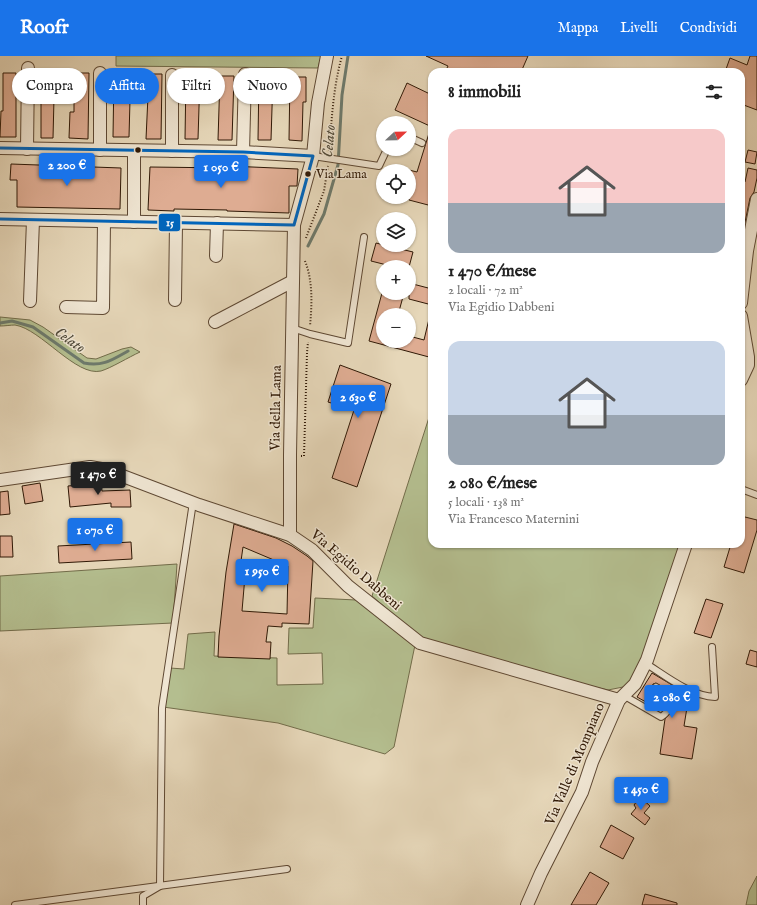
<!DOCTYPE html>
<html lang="it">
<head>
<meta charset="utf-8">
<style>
	body { margin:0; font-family:"IM FELL English",serif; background:#f2f2f2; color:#222; height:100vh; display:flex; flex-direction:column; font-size:15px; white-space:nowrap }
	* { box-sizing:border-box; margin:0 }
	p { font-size:13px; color:#767676 }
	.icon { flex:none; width:22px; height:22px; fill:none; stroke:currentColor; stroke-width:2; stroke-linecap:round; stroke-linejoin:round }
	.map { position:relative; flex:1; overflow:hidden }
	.drawer { position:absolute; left:428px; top:12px; width:317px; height:480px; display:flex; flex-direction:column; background:#fff; border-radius:12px; box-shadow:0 1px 3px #0004 }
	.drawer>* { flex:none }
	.guide { position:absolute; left:12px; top:12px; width:356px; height:36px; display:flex; gap:8px }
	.needle { width:26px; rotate:68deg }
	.fabs { position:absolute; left:376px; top:60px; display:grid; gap:8px }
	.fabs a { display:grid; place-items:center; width:40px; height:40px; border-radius:50%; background:#fff; box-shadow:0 1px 3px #0004; font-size:20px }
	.price { position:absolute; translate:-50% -34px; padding:0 9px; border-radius:4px; background:#1a73e8; color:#fff; font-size:13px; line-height:26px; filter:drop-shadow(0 1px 2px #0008) }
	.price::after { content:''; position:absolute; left:50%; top:24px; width:12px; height:9px; margin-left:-6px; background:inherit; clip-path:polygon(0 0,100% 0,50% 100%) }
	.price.current { background:#222; color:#fff }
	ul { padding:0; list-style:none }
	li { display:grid; align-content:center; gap:8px; height:212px; padding:0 20px }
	li span { display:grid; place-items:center; height:124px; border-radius:12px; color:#555 }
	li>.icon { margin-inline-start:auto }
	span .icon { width:72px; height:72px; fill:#fffc; stroke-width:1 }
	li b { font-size:17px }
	h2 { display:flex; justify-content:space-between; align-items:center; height:48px; padding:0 20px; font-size:17px }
	.tag { padding:0 14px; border-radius:18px; background:#fff; box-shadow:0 1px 3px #0004; font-size:14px; line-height:36px }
	.tag.current { background:#1a73e8; color:#fff }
	header { display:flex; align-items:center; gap:24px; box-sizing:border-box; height:56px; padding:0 20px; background:#1a73e8; color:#fff }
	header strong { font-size:19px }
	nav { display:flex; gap:22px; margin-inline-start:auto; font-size:14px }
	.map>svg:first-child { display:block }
	.green { fill:#b4be8f; stroke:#726c4a }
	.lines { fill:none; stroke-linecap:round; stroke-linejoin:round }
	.stream { stroke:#6d7a6c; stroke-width:3 }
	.building { fill:#deac92; stroke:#301906; fill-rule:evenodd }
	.lane-casing { stroke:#5e4833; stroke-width:8 }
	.street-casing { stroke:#5e4833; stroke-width:14 }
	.path { stroke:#301906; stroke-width:2; stroke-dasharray:1 2; stroke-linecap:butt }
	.lane { stroke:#efe5d2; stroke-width:6 }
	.street { stroke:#efe5d2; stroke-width:12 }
	.bus-1-casing { stroke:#efe5d2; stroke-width:6 }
	.bus-1 { stroke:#0065bd; stroke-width:3 }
	.bus-dot { fill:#301906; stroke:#efe5d2; stroke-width:1.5 }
	.labels { text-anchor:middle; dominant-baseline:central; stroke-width:3; stroke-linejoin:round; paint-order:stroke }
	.bus-label { font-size:13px; fill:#301906; stroke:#efe5d2; text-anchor:start }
	.street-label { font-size:14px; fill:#301906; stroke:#efe5d2 }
	.water-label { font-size:15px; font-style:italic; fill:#4f4939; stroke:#efe5d2 }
	.line-badge { stroke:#efe5d2; stroke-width:1.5 }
	.badge-label { font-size:11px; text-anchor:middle; font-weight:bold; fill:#fff }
</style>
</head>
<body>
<header>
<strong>Roofr</strong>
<nav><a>Mappa</a><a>Livelli</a><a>Condividi</a></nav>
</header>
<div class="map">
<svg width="757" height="849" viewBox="0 0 757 849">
	<rect width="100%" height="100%" fill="#e6d7b9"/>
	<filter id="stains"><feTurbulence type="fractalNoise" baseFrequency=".005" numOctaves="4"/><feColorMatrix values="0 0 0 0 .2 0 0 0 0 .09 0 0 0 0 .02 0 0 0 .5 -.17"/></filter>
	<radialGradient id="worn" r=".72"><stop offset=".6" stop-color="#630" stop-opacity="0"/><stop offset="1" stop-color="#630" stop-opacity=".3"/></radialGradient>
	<!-- green -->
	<g class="green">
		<path d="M116,0H321L318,12L116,10Z"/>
		<path d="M0,261L30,264L43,271L87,302L96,303L122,293L131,291L140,296C129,301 111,312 101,315C76,321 41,273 15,269C11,269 5,270 0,270Z"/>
		<path d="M432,352V488H680L642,601L632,626L623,631L608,634L582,628L426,584L402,566L372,540Z"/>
		<path d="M177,508L173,567L0,575V520Z"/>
		<path d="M315,542L356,544L415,589L394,691L385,698L278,667L163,651L170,612L184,613L188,578L215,576L214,600L277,602V629L323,628L322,597L288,598L289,572H313Z"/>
		<path d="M757,820V849H746L749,835Z"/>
	</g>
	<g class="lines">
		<!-- stream -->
		<g class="stream">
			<path d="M308,190L324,158L338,109L342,39L348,0"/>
			<path d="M0,267L12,265L33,271L84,307C102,311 112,304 128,295"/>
		</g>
	</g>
	<!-- building -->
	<g class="building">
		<path d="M426,0H528L521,16H445L448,10Z"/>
		<path d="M750,0H757V54L741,48V16H725L730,2L747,9Z"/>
		<path d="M114,16H133L132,44H130L129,81H113Z"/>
		<path d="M3,17H16V81H0L1,55H3Z"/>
		<path d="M74,17H89L88,83L69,82L70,56H74Z"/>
		<path d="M41,18H56V42H54L53,82H41Z"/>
		<path d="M149,18H162L161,83H146Z"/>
		<path d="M186,19H200L198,83H185Z"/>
		<path d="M259,19L273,20L271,84H258Z"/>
		<path d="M220,20H234L232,84H218Z"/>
		<path d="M290,21H306V46H303L302,85L289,84Z"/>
		<path d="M407,27L432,39V71L395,54Z"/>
		<path d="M430,74H432V150L409,144V114L417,116Z"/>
		<path d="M748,94L757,96L755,108L745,106Z"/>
		<path d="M11,108L121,112L120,153L17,151V124H10Z"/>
		<path d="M229,110L298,113L297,130H289V157L227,155V154L174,153V155L148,154L150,111L229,112Z"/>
		<path d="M748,112L757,114V122L754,136L750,142L743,176H741V125L745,126Z"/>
		<path d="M376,187L413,196L409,211H395L371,205Z"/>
		<path d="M409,227L432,233V249L409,243Z"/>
		<path d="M382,237H404L398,259H383V285H409V280L424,284L429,263H432V291L429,301L369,285Z"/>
		<path d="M340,309L391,328L357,431L332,422L354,354L328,346Z"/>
		<path d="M40,427L43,445L25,448L22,430Z"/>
		<path d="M101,427L102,435L130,434L131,451H111V447L70,451L68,430Z"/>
		<path d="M8,435L10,458L0,459V436Z"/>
		<path d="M741,460L757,464V474L744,517L724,511L731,488H741Z"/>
		<path d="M234,468L276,482L292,490L307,500L313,505L309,568L282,567V571L268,570L266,586H271L270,603L218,601L219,580L226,516ZM243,491L288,510L287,558L242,555L245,520L239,519Z"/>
		<path d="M0,480H12L13,501H0Z"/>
		<path d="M131,486L132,503L59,507L58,490Z"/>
		<path d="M706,543L723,548L711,582L694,577Z"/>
		<path d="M750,594L757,596V611L746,608Z"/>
		<path d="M652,617L689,639L684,670L697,672L692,703L660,698L665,663L673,654V641L672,637L656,627L653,628L652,632L665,643L664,651L662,655L637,641Z"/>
		<path d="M640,741L650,750L644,757L650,762L645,769L631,758L636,752L634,749Z"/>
		<path d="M611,769L634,782L623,803L600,791Z"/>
		<path d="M590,816L609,827L596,849H571Z"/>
		<path d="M645,838L677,847V849H642Z"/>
	</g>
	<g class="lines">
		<defs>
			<g id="lane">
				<path d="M409,81L422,87"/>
				<path d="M313,100L379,110L387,93"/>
				<path d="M292,272L310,278L348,287L364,181"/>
				<path d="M741,433L757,439"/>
				<path d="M645,607C666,620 690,640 715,641L712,591"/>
				<path d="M623,639L661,661C669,656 670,650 669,641L656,631"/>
				<path d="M15,849L287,813"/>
				<path d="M143,849V840L160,830L162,652L193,446"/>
			</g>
			<g id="street">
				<path d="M100,17V94"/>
				<path d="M0,92L243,96L313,100"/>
				<path d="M27,93L28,12"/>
				<path d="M134,95V166"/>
				<path d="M172,95V19"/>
				<path d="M243,96L245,18"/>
				<path d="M0,163L294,169"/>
				<path d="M216,200L217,167"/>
				<path d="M175,244L176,167"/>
				<path d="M30,245L33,164"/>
				<path d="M741,247L747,195L757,143"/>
				<path d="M66,251L103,252L104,165"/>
				<path d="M741,260L748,301V309L741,324"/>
				<path d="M215,266L293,225"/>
				<path d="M0,424L90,411L107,414L199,449L290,479L312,494L348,530L420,587L619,644"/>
				<path d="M290,479V399L294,169L313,100L318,47L327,0"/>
				<path d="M527,849L541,817L582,736L592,706L619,644L635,628L647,604L686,488"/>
			</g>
		</defs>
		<!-- lane casing -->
		<use href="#lane" class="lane-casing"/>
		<!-- street casing -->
		<use href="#street" class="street-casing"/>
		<!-- path -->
		<g class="path">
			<path d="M329,95C332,62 333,32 342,0"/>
			<path d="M306,182L324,135L328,110"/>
			<path d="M305,205C313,225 312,248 310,270"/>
			<path d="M301,400H304L307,297L308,286"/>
		</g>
		<!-- lane -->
		<use href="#lane" class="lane"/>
		<!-- street -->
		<use href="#street" class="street"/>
		<defs>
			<path id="bus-1" d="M0,92L243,96L313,100L294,169L0,163"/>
		</defs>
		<!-- bus-1 casing -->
		<use href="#bus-1" class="bus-1-casing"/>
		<!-- bus-1 -->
		<use href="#bus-1" class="bus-1"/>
	</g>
	<!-- markers -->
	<g class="bus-dot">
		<circle cx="138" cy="94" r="3.5"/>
		<circle cx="308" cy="118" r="3.5"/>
	</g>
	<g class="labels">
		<!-- bus labels -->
		<g class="bus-label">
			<text x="316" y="118">Via Lama</text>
		</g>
		<!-- street labels -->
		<g class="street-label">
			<text transform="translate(276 352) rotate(-89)">Via della Lama</text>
			<text transform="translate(356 514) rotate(41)">Via Egidio Dabbeni</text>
			<text transform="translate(575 708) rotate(-67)">Via Valle di Mompiano</text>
		</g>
		<!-- water labels -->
		<g class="water-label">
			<text transform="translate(329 85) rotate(-85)">Celato</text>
			<text transform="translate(70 284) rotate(35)">Celato</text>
		</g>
	</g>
	<rect class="line-badge" x="158" y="157" width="23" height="19" rx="4" fill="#0065bd"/>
	<g class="badge-label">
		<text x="170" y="170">15</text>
	</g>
	<rect width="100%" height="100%" filter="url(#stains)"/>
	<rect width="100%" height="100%" fill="url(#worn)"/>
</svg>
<div class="fabs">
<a><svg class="needle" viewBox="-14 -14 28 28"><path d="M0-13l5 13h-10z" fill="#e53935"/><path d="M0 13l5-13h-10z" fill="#767676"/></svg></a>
<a><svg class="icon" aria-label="locate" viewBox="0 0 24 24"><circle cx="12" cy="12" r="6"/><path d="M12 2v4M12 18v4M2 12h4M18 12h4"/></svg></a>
<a><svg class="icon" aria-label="layers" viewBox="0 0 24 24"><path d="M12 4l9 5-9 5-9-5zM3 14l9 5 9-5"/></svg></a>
<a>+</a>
<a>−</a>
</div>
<b class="price" style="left:67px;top:131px">2 200 €</b>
<b class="price" style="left:221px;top:133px">1 050 €</b>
<b class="price" style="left:358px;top:363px">2 630 €</b>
<b class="price current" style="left:98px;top:440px">1 470 €</b>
<b class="price" style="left:95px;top:496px">1 070 €</b>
<b class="price" style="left:262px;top:537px">1 950 €</b>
<b class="price" style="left:672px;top:663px">2 080 €</b>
<b class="price" style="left:641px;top:755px">1 450 €</b>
<div class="guide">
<a class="tag">Compra</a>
<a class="tag current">Affitta</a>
<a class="tag">Filtri</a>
<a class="tag">Nuovo</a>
</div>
<section class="drawer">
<h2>8 immobili<svg class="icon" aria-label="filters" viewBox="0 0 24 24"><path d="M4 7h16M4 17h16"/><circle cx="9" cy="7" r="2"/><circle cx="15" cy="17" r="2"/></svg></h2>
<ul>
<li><span style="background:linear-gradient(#f6c9c9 60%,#9aa5b1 0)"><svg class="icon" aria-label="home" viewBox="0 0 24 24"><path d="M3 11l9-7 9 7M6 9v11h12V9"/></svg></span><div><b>1 470 €/mese</b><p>2 locali · 72 m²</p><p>Via Egidio Dabbeni</p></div></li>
<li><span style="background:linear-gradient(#c9d6e8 60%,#9aa5b1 0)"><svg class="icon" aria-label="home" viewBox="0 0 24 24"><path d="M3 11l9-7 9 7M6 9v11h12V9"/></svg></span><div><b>2 080 €/mese</b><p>5 locali · 138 m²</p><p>Via Francesco Maternini</p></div></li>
</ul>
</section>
</div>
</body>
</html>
